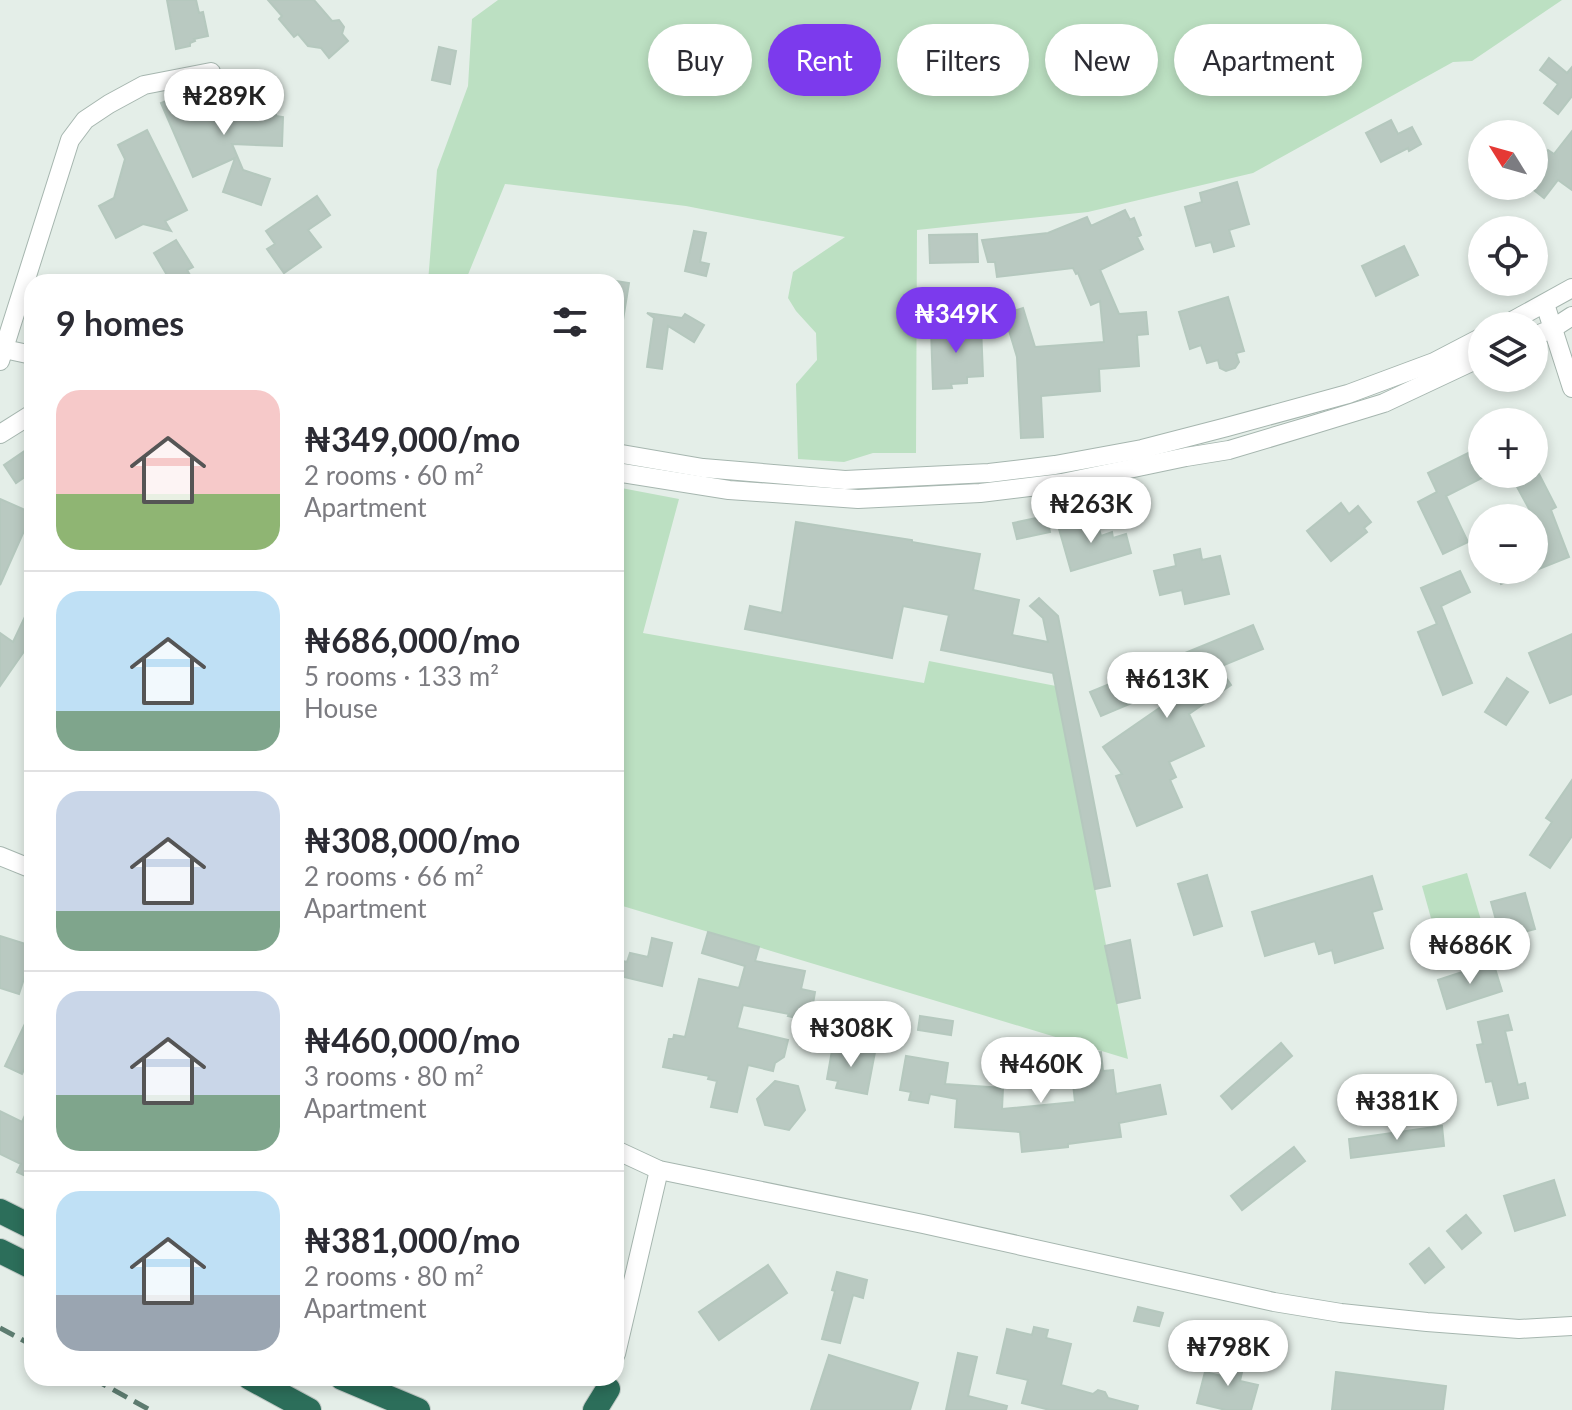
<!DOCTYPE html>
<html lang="en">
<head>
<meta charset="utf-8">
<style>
	body { margin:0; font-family:Lato,sans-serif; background:#f7f7f7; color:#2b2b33; height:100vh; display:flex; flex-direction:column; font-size:30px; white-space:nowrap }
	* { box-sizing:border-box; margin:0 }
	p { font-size:26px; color:#7c7c81 }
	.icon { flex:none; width:44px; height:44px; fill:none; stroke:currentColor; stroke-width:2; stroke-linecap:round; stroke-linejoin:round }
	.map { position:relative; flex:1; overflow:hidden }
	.sheet { position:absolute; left:24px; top:274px; width:600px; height:1112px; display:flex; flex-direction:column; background:#fff; border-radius:24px; box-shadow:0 4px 12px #0003 }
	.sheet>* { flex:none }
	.hud { position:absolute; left:648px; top:24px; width:760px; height:72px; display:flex; gap:16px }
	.needle { width:52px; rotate:307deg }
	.fabs { position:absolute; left:1468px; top:120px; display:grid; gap:16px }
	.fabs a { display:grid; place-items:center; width:80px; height:80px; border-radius:50%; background:#fff; box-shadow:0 4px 12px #0003; font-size:40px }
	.price { position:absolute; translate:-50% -68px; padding:0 18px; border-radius:28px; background:#fff; color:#222; font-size:26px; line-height:52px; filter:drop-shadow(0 2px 4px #0008) }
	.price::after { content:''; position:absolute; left:50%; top:48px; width:24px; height:18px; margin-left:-12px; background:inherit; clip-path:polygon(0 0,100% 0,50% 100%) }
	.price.current { background:#7c3aed; color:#fff }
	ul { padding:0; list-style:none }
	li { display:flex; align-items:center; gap:24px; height:200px; padding:0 32px }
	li+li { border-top:2px solid #e1e1e2 }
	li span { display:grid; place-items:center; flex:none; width:224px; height:160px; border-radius:24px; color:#555 }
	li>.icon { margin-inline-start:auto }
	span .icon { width:96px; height:96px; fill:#fffc; stroke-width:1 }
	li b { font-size:34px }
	h2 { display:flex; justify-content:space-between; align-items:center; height:96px; padding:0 32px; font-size:34px }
	.chip { padding:0 28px; border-radius:36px; background:#fff; box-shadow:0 4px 12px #0003; font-size:28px; line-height:72px }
	.chip.current { background:#7c3aed; color:#fff }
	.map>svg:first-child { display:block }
	.green { fill:#bce0c2 }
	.building { fill:#b9c9c1; stroke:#b5c8be; stroke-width:2 }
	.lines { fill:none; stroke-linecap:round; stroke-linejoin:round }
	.minor-casing { stroke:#a6b6af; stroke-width:20 }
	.highway-casing { stroke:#c1cac6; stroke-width:26 }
	.minor { stroke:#fff; stroke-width:18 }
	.highway { stroke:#2c6e5a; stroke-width:24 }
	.rail { stroke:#5d7c70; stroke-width:5; stroke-dasharray:16 8; stroke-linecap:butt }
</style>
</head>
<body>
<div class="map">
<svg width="1572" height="1410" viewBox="0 0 1572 1410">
	<rect width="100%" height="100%" fill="#e4eee8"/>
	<!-- green -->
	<g class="green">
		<path d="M498,0H1562L1472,61L1453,62L1253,173L1088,212L917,230L916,453H873L844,462L798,459L796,384L817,360L816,333L796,311L788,298L793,272L845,237L686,206L505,184L465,282H428L437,170L468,86L472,19Z"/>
		<path d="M616,487L679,499L643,633L924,683L929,661L1056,686L1128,1059L616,904Z"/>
		<path d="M1467,873L1489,947L1443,961L1422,886Z"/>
	</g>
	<!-- building -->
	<g class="building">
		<path d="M167,0H196L199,13L203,12L208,36L194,39L195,41L190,43V46L176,49Z"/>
		<path d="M268,0H314L332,21L339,20L344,27L342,34L348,41L329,58L321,48L308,46L298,34L294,37L279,19L282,16Z"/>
		<path d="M439,47L456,51L450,84L432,80Z"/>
		<path d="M1549,58L1567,73L1572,67V96L1558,114L1544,103L1558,84L1540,70Z"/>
		<path d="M208,90L213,101L276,102V116L283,117L282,146L232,144L243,170L270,179L261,205L223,192L235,158L193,177L161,103L180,95L182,101Z"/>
		<path d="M1391,120L1398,134L1412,127L1421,144L1409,151L1408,148L1381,162L1366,133Z"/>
		<path d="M147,130L187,210L165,221L171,231L143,224L116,238L99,206L114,198L125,159L118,145Z"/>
		<path d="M1572,131V190L1558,180L1544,198L1530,187L1534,186V182L1545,167L1539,162L1548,150L1554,154Z"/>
		<path d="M1237,182L1249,224L1229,230L1234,246L1214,252L1211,242L1196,246L1185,207L1202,202L1200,193Z"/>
		<path d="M317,196L330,215L308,230L321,247L284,273L267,249L275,244L266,231Z"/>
		<path d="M1125,210L1130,220L1134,218L1141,235L1137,237L1143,249L1100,270L1119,314L1146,312L1148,334L1137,335L1139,366L1099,369L1100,391L1041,396L1043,437L1021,438L1017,357L1004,314L1023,308L1035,347L1104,342L1100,301L1091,305L1078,273L1076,274L1073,268L997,277L995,262H988L982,240L1048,233L1087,217L1091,226Z"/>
		<path d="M694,231L706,233L700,262L709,264L706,276L685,271Z"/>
		<path d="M977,234L978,262L930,263L929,235Z"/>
		<path d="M176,240L193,267L187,270L190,275L178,282H171L154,253Z"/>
		<path d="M1404,246L1418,275L1376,296L1362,266Z"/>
		<path d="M616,281L629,283L623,320H616Z"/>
		<path d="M1228,297L1244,351L1236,353L1239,362L1235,368L1226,371L1220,368L1218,360L1207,363L1201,345L1190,349L1179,312Z"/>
		<path d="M647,313L682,318L685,314L704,325L694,342L668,326L662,369L647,367L654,318Z"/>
		<path d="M981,326L983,376L967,377V383L951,384L952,388L933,389L931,328Z"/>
		<path d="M32,446V472L16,483L4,465Z"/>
		<path d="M1482,446V478L1446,496L1468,542L1443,554L1418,502L1437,492L1428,473Z"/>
		<path d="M1510,474H1539L1556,507L1551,510L1569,557L1501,584L1496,570H1534V518Z"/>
		<path d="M0,499L32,513L0,585Z"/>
		<path d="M1341,503L1349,514L1358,506L1371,522L1364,528L1367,532L1331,561L1307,531Z"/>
		<path d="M1046,516L1050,532L1017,539L1013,523Z"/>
		<path d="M1096,518L1101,536L1112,532L1113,538L1126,534L1131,553L1071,571L1059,529Z"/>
		<path d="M796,522L912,540V542L980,554L973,590L1019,600L1012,635L1048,642L1043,618L1030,606L1039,598L1058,616L1110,886L1095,889L1053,673L941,650L949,615L903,606L892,658L745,629L750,606L782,613Z"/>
		<path d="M1200,549L1202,560L1220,556L1229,594L1185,604L1182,590L1160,595L1154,571L1176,566L1174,555Z"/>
		<path d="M1460,571L1470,592L1441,606L1472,683L1443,695L1418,632L1437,624L1421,588Z"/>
		<path d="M32,602V640L0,686V633L13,642Z"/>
		<path d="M1253,625L1263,649L1219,667L1231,685L1189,714L1204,746L1169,762L1176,777L1170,780L1182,807L1137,826L1116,776L1122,774L1103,747L1194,684L1191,678L1101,716L1090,692Z"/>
		<path d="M1572,634V694L1550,703L1529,653Z"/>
		<path d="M1507,678L1528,692L1506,725L1485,712Z"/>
		<path d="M1572,780V836L1550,868L1530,855L1552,822L1546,818Z"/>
		<path d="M1207,875L1222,926L1194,935L1178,884Z"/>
		<path d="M1372,876L1382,909L1372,912L1383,948L1335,963L1332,950L1319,954L1315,941L1265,956L1252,912Z"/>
		<path d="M1525,893L1535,929L1501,938L1491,902Z"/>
		<path d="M708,932L759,947L755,961L805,971L801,989L815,992L810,1021L788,1016L789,1014L743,1005L737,1028L788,1040L784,1057L775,1063L773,1071L748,1065L737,1112L711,1107L717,1081L708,1079L709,1076L663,1067L669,1039H673L674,1035L685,1037L699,979L739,988L745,966L702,953Z"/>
		<path d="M0,936L32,946V954L19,994L0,988Z"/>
		<path d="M652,938L672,943L662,986L616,975L618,960L627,962L630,953L648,957Z"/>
		<path d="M1130,940L1140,998L1117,1003L1105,946Z"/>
		<path d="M1493,962L1502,991L1447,1009L1438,980Z"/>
		<path d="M32,1009V1053L22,1074L5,1066Z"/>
		<path d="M1508,1015L1512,1030L1505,1031L1518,1085L1525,1083L1528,1098L1498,1105L1492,1081L1486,1082L1477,1045L1483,1044L1478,1022Z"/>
		<path d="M920,1016L953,1021L951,1035L918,1030Z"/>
		<path d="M1281,1043L1292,1056L1232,1109L1221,1096Z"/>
		<path d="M833,1045L875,1052L867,1094L836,1088L838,1081L827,1079Z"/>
		<path d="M1101,1052L1103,1071L1113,1070L1116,1094L1160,1085L1166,1114L1119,1123L1121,1137L1068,1144V1147L1022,1152L1020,1132L955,1127L957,1099L930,1094L928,1103L909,1100L911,1092L900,1090L906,1056L948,1063L945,1084L1003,1088L1002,1109L1075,1102L1070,1056Z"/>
		<path d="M775,1081L798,1086L805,1110L789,1130L765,1125L757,1099Z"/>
		<path d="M32,1100V1179L17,1172L21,1164L0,1154V1111L22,1122Z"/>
		<path d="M1442,1126L1444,1146L1351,1158L1349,1139Z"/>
		<path d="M1294,1147L1305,1161L1242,1210L1231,1196Z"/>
		<path d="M1554,1180L1565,1215L1515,1231L1504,1196Z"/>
		<path d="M1466,1215L1481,1233L1462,1249L1447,1231Z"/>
		<path d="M1429,1248L1444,1267L1425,1283L1410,1264Z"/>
		<path d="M768,1265L787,1293L719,1340L699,1312Z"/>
		<path d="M837,1272L867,1280L863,1298L853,1295L840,1343L822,1339L835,1291L832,1290Z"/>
		<path d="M1138,1307L1163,1313L1159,1326L1134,1321Z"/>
		<path d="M1034,1327L1048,1330L1046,1338L1071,1344L1061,1385L1093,1394L1098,1390L1105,1392L1108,1398L1138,1406L1137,1410H1050L1022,1403L1028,1380L997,1373L1007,1329L1032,1335Z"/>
		<path d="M958,1353L977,1357L968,1396L1007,1406L1006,1410H946Z"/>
		<path d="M1228,1354L1245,1359L1240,1381L1258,1385L1251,1410H1226L1197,1403L1205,1372L1222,1376Z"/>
		<path d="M829,1355L918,1383L910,1410H811Z"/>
		<path d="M1336,1372L1446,1386L1443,1410H1332Z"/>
	</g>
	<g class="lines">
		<defs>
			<g id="minor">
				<path d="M1545,304L1572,388"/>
				<path d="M1503,326L1572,288"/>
				<path d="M1534,336L1552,329L1572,316"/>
				<path d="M0,348L32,355"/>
				<path d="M0,361L70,140L85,120L109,104L144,85L211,72"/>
				<path d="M0,434L32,414"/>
				<path d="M616,453L703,468L845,480L989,473L1055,465L1142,449L1227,427L1348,394L1434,362L1482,337"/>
				<path d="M616,472L729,490L858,499L980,493L1062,483L1186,457L1229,450L1309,426L1384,403L1482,357"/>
				<path d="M0,856L32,869"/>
				<path d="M616,1150L659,1170L923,1224L1274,1302L1341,1313L1427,1322L1519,1329L1572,1326"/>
				<path d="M616,1354L659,1170"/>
			</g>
			<g id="highway">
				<path d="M0,1211L32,1227"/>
				<path d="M0,1251L32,1267"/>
				<path d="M250,1378L309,1410"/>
				<path d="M342,1378L418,1410"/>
				<path d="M595,1410L608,1389"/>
			</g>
		</defs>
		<!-- minor casing -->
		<use href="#minor" class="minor-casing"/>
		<!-- highway casing -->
		<use href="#highway" class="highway-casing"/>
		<!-- minor -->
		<use href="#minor" class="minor"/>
		<!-- highway -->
		<use href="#highway" class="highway"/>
		<!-- rail -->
		<g class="rail">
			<path d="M0,1328L32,1345"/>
			<path d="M92,1378L150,1410"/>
		</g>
	</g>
</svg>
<div class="fabs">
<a><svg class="needle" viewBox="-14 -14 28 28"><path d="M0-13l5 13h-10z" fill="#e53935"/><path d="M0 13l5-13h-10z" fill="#7c7c81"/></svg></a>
<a><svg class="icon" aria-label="locate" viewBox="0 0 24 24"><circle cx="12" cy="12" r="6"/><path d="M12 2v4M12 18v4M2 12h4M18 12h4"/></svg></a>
<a><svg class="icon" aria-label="layers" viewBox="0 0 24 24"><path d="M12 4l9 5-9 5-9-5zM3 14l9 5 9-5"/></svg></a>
<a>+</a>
<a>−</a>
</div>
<b class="price" style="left:224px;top:137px">₦289K</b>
<b class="price current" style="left:956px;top:355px">₦349K</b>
<b class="price" style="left:1091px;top:545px">₦263K</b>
<b class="price" style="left:1167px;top:720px">₦613K</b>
<b class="price" style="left:1470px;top:986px">₦686K</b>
<b class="price" style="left:851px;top:1069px">₦308K</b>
<b class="price" style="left:1041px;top:1105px">₦460K</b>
<b class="price" style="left:1397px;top:1142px">₦381K</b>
<b class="price" style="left:1228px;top:1388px">₦798K</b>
<div class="hud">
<a class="chip">Buy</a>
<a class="chip current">Rent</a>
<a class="chip">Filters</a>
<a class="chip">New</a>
<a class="chip">Apartment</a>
</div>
<section class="sheet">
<h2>9 homes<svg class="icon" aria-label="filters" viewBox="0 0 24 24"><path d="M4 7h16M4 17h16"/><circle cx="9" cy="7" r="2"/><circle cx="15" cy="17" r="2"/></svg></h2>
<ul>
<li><span style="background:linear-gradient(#f6c9c9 65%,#8fb573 0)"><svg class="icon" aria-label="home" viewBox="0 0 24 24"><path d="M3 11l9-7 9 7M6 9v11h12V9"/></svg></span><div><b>₦349,000/mo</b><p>2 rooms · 60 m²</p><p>Apartment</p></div></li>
<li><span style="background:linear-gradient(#bfe0f5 75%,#7fa58c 0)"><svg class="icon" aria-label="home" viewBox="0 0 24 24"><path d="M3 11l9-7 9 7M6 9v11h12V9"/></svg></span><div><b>₦686,000/mo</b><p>5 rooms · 133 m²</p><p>House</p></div></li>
<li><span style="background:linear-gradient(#c9d6e8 75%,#7fa58c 0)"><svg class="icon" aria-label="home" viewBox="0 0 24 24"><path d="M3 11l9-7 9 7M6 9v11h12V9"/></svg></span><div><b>₦308,000/mo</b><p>2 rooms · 66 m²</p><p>Apartment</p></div></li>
<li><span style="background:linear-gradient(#c9d6e8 65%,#7fa58c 0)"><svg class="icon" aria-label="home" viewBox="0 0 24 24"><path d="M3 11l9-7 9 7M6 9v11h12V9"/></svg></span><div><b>₦460,000/mo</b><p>3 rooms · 80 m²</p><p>Apartment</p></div></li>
<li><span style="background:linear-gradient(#bfe0f5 65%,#9aa5b1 0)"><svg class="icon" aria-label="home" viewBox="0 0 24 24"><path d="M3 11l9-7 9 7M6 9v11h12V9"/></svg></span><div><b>₦381,000/mo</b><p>2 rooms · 80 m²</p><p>Apartment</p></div></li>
</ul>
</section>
</div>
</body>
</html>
